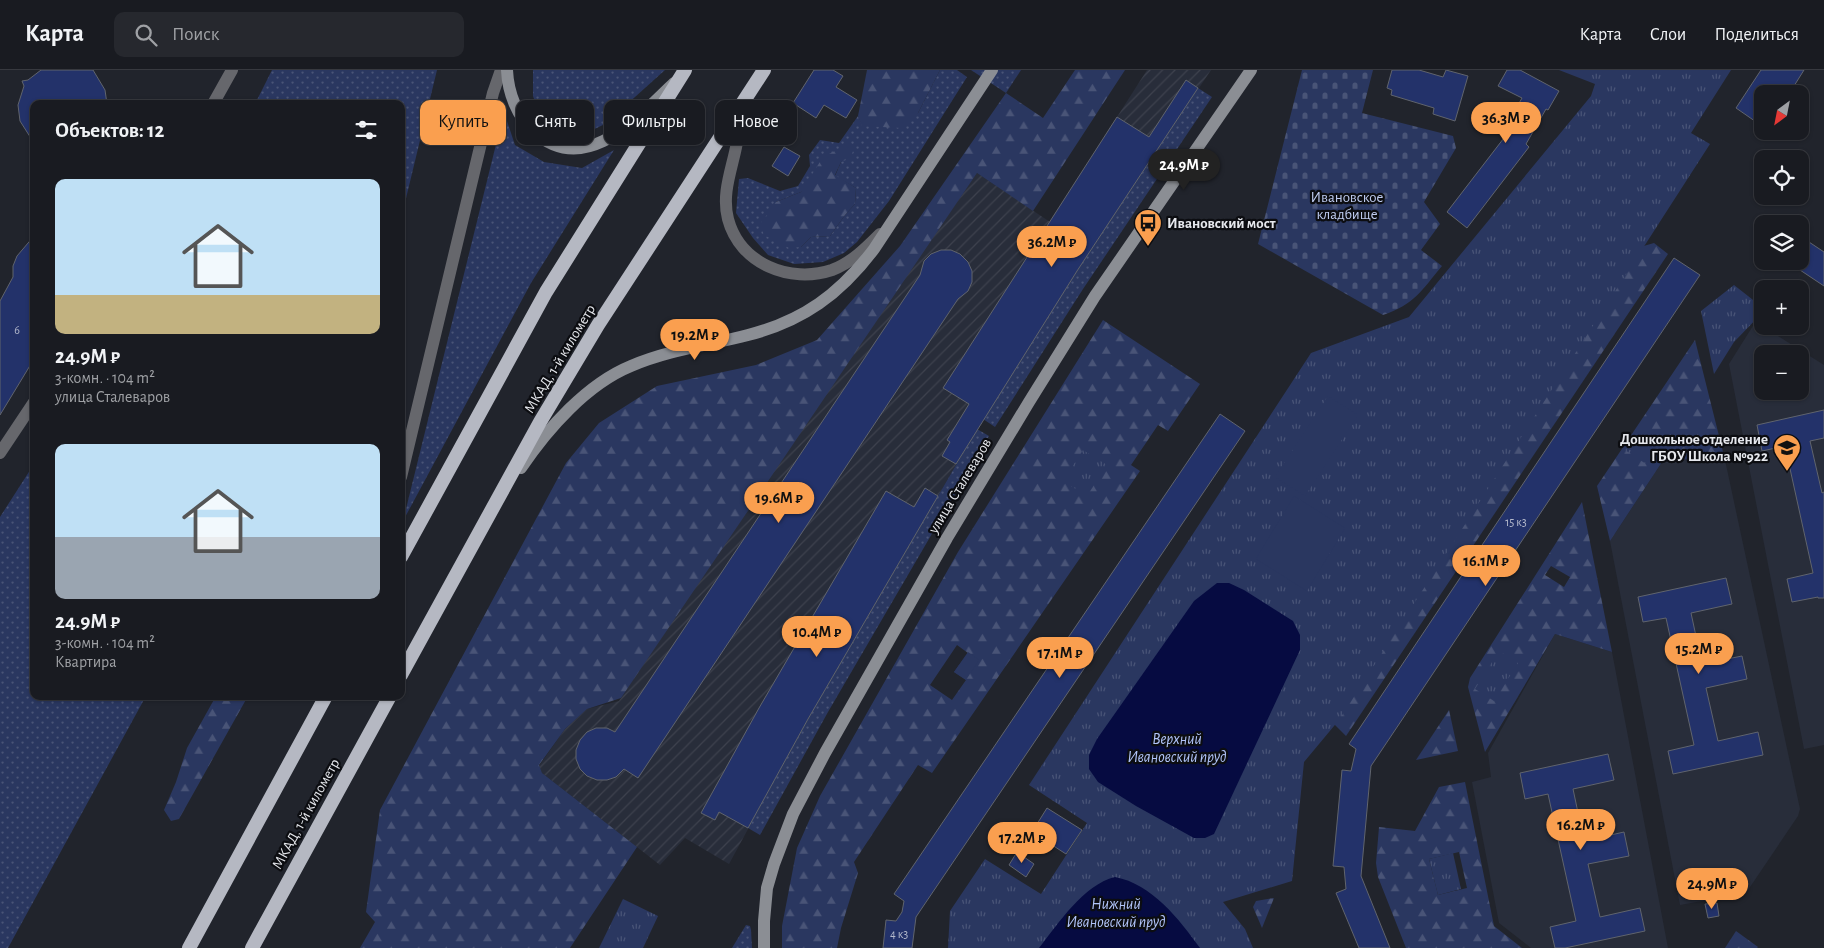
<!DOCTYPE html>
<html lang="ru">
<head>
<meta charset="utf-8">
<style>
	body { margin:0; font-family:"Alegreya Sans",sans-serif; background:#26282e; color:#f1f3f6; height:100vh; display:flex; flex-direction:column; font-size:19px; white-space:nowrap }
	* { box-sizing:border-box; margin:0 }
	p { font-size:16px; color:#9fa1a5 }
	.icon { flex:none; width:28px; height:28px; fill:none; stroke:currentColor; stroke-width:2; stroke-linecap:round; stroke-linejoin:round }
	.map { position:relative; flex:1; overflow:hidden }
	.details { position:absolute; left:30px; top:30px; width:375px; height:600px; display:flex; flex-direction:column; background:#191b21; border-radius:10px; box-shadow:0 1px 4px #0004,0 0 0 1px #37393f }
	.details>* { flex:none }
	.guide { position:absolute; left:420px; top:30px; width:475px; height:45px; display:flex; gap:10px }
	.needle { width:32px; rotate:212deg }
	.fabs { position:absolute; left:1754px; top:15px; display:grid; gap:10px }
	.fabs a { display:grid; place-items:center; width:55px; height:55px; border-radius:10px; background:#191b21; box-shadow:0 1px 4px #0004,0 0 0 1px #37393f; font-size:25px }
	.price { position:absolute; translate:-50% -42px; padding:0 11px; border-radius:18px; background:#fa9f4f; color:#111; font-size:16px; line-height:32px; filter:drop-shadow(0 1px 2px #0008) }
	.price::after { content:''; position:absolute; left:50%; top:30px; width:15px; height:11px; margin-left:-8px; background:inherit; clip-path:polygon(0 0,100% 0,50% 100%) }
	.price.selected { background:#222; color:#fff }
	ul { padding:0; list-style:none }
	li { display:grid; align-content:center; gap:10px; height:265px; padding:0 25px }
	li span { display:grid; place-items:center; height:155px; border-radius:10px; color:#555 }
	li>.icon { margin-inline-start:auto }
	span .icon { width:90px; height:90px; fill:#fffc; stroke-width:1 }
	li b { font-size:21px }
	h2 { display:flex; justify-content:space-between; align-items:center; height:60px; padding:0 25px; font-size:21px }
	.chip { padding:0 18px; border-radius:10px; background:#191b21; box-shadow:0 1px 4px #0004,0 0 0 1px #37393f; font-size:18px; line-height:45px }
	.chip.selected { background:#fa9f4f; color:#111 }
	header { display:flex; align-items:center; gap:30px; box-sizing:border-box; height:70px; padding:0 25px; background:#191b21; border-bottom:1px solid #37393f }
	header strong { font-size:24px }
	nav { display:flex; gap:28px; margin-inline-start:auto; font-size:18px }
	.search { width:350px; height:45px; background:#26282e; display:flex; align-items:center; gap:12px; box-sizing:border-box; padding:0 18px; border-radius:10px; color:#9fa1a5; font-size:19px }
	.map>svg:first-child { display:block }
	.built { fill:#282d3a; fill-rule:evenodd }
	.industrial { fill:url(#industrial-furrows) }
	.grass { fill:url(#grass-dots); fill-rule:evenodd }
	.forest { fill:url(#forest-firs); fill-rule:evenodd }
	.cemetery { fill:url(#cemetery-stones) }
	.park { fill:url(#park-tufts) }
	.pitch { fill:#2a3760 }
	.water { fill:#060b41 }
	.building { fill:#23326a; stroke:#60646d }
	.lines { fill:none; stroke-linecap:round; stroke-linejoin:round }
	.minor { stroke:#66676c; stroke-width:12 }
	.tertiary { stroke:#66676c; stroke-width:12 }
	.secondary { stroke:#8b8e94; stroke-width:12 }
	.trunk { stroke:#b5b8c2; stroke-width:14 }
	.labels { text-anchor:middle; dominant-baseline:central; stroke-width:4.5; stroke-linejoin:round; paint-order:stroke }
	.number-label { font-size:12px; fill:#b5bacc }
	.park-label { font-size:15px; fill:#bfccf0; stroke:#0c0d11 }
	.poi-label { font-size:15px; font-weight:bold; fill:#e6e8ed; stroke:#0c0d11; text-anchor:start }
	.street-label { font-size:15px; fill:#e6e8ed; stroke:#0c0d11 }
	.water-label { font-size:16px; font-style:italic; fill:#b1c4f9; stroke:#0c0d11 }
</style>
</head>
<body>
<header>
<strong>Карта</strong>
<div class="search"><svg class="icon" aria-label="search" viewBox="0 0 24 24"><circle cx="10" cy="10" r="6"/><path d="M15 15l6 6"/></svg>Поиск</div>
<nav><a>Карта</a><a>Слои</a><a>Поделиться</a></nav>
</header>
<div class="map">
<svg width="1824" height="878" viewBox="0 0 1824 878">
	<defs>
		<pattern id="industrial-furrows" width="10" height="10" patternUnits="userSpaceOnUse" patternTransform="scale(1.25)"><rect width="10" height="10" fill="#282d3a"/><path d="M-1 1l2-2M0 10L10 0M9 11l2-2" fill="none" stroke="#3d414d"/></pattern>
		<pattern id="grass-dots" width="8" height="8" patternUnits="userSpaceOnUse" patternTransform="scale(1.25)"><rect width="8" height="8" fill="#2a3760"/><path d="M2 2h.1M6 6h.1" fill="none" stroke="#495477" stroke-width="1.8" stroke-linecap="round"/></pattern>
		<pattern id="forest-firs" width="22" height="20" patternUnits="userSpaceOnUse" patternTransform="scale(1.25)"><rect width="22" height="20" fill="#2a3760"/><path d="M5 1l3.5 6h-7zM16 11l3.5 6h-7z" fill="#495477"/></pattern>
		<pattern id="cemetery-stones" width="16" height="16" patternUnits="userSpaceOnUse" patternTransform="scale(1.25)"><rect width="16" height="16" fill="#2a3760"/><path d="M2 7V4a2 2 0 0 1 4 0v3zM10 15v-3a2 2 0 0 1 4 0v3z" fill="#495477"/></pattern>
		<pattern id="park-tufts" width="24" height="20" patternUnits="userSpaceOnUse" patternTransform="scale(1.25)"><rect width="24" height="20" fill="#2a3760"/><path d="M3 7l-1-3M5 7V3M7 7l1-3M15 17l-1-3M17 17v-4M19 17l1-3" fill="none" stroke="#495477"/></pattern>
	</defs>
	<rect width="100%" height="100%" fill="#21242c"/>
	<!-- built -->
	<g class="built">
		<path d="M1756,251L1762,256L1824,295V675L1804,679L1729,294ZM1762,284H1800V321H1762Z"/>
		<path d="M1664,389L1725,390L1800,739L1798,746L1746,823L1680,835L1610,471Z"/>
		<path d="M1555,564L1612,582L1668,878H1531L1499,853L1472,712L1491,707L1488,683Z"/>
	</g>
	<!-- industrial -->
	<path class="industrial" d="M1147,0H1211L1077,201L977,359L808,649L729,794L685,768L660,795L542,703L539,696L565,659L587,639L619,631L781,386L977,103L1050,152Z"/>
	<!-- grass -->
	<g class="grass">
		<path d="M272,0H437L401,149V34H255Z"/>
		<path d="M533,0H665L605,54L580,66H556L542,53L533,26Z"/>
		<path d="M940,0H957L967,7L889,131L857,172L844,183L823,192L794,194L768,185L753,168L736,143L739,109L748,108L780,121L798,116L810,96L809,85L820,70L839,73L858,46L863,56L918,43ZM854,77L841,92L835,106L856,118L855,134L845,145L830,166L811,167L801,177L776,132L801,122Z"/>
		<path d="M971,0H1021L1006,23Z"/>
		<path d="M1198,18L1212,27L1083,219L995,357L983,349L1077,201Z"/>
		<path d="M504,42L515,75L544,92L582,98L614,80L531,213L403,451Z"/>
		<path d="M977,359L989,366L828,642L760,765L748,758L808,649Z"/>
		<path d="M34,394V626H146L8,878H0V447Z"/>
		<path d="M746,855L750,856L751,860L752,878H732Z"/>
	</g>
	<!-- forest -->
	<g class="forest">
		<path d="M867,0H940L918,43L902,58L862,56L858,46Z"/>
		<path d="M1075,0H1125L1033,141L977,103L621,628L587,639L565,659L539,695L542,703L637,777L570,878H360L375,852L366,842L380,740L566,393L599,353L657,316L756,295L817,270L900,176L1006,23L1043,48Z"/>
		<path d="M849,74L854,77L851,88L841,92L835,105L856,118L855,134L845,145L830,166L811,167L801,177L789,178L764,165L760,154L776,132L801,122L823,87Z"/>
		<path d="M1654,173L1668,184L1346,666L1330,650L1630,180Z"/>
		<path d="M1103,250L1200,314L1168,361L1158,355L1131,395L1140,401L932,703L918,695L854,792L858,803L841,858L837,878H782V856L797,778L820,726L958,482ZM957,575L968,583L954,602L966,610L952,630L930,615Z"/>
		<path d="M1695,270L1725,390L1664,389L1610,471L1597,416Z"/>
		<path d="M1582,432L1612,582L1555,564L1485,682L1468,617L1470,608ZM1551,496L1570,507L1564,517L1545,505Z"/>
		<path d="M216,626H248L179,749L171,751L164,740L176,712L187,678Z"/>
		<path d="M1449,640L1458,681L1416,690Z"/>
		<path d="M1465,712L1494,856L1522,878H1406L1378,807L1376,793L1379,757L1415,761L1439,717ZM1459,782L1467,818L1438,825L1429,789Z"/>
		<path d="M1274,828L1262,858L1253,837L1256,831Z"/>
		<path d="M1736,861L1758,877L1757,878H1725Z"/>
	</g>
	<!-- cemetery -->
	<path class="cemetery" d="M1302,0H1373L1362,43L1453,66L1456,78L1424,132L1440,154L1421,180L1442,196C1421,221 1415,234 1383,245L1258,174Z"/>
	<!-- park -->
	<g class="park">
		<path d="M1559,0H1731L1691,63L1710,74L1339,650L1304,692L1292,811L1223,832L1245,859L1253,878H948L950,841L985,789L1041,824L1087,753L1029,715L1311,283L1409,247L1591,26L1595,14Z"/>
		<path d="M1734,215L1762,237V243L1734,272L1714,304L1701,241Z"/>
		<path d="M1641,356L1662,371L1646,394L1625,380Z"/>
		<path d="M1083,380L1107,395L1087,426L1063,411Z"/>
		<path d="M1499,581L1518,593L1494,631L1475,619Z"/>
		<path d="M1453,783L1461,819L1438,825L1429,789Z"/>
		<path d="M623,829L658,846L643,878H599Z"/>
	</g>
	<!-- pitch -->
	<g class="pitch">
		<path d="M1328,326L1358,345L1305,426L1275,407Z"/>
		<path d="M1294,426L1345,458L1307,521L1256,489Z"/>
		<path d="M968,582L979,590L966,610L954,602Z"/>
	</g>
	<!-- water -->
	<g class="water">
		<path d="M1217,513H1229L1244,520L1293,551L1300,565V580L1214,764L1205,768H1194L1136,736L1098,712L1089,699V685L1097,669L1194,531Z"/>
		<path d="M1115,807C1152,814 1179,849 1200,878H1039C1059,853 1083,815 1115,807Z"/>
	</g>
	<!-- building -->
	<g class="building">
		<path d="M41,0H93L105,20L107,34H34V73L20,51L18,35L24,16L22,11L28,10Z"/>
		<path d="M814,0H833L843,6L836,17L857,30L846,48L824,35L816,48L793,33Z"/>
		<path d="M1392,0H1419L1443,7L1446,0L1468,6L1455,51L1433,44L1434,38L1391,25L1392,20L1387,18Z"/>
		<path d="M1507,0H1520L1559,21L1548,40L1546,39L1526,74L1529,77L1467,158L1447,142L1507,64L1503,62L1522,28L1498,16Z"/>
		<path d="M1761,0H1804L1789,24H1762V56L1736,38Z"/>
		<path d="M1186,10L1198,18L1077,201L956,394L942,386L950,372L947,370L969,334L943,318L1117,47L1149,67Z"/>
		<path d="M784,77L800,86L788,106L772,96Z"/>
		<path d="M34,166V289L0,345V231L13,207V196L17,186Z"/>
		<path d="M1800,166L1824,182V216L1800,200Z"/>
		<path d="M941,180H951L960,184L968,192L972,201V212L968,221L958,229L638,708L624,699L616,707L607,710H597L587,706L580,699L576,689V680L580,670L587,662L596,658H607L615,662L920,205L924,191L931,184Z"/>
		<path d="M1674,188L1700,205L1371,696L1361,806L1390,878H1359L1336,823L1346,819L1344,797L1333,796L1342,700L1351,701L1356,679L1349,674Z"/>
		<path d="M1824,340V368L1810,371L1822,423L1824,422V528H1818V527L1792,532L1787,509L1813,503L1785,376L1762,381L1757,355Z"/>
		<path d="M1220,344L1245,361L920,841L916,847L912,878H883L886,850L896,851L902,842L904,831L894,824Z"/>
		<path d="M925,418L938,426L808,649L748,758L719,742L715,750L701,743L759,638L886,421L914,437Z"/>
		<path d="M1726,508L1732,534L1691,543L1702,594L1742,586L1747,609L1706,618L1718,671L1758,662L1763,685L1673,704L1668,681L1694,675L1666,548L1643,552L1638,527Z"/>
		<path d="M1608,684L1614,710L1573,719L1584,771L1624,762L1629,786L1588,794L1600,847L1640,838L1645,861L1565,878H1555L1550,857L1576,851L1548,724L1525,729L1520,703Z"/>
		<path d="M1047,738L1082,760L1066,784L1032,762Z"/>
		<path d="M1017,782L1034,794L1026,807L1009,795Z"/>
		<path d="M1717,833L1719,846L1708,848L1705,834Z"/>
	</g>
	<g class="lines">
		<!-- minor -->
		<g class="minor">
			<path d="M213,34L232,0"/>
			<path d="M0,383L34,332"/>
		</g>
		<!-- tertiary -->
		<g class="tertiary">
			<path d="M745,29C742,47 739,64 735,82C730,104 722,126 728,149C740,194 790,214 832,200C851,193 866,178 880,164"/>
			<path d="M401,407L493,23L501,0"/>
		</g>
		<!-- secondary -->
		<g class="secondary">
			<path d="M507,0C508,23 517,46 534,62C586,108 638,47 674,13"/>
			<path d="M521,398C547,359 587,314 631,296C668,280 709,275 748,265C803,251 840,224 874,179L992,0"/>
			<path d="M764,878V851L767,818L774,794L793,744L825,683L947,468L1029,332L1095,226L1251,0"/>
		</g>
		<!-- trunk -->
		<g class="trunk">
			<path d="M401,487L546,222L685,0"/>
			<path d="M401,605L540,352L598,255L764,0"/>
			<path d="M189,878L326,626"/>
			<path d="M252,878L390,626"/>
		</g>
	</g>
	<!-- icons -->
	<defs>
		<symbol id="bus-pin" viewBox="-11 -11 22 30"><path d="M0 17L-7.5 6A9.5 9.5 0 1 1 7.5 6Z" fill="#fa9f4f" stroke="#0c0d11"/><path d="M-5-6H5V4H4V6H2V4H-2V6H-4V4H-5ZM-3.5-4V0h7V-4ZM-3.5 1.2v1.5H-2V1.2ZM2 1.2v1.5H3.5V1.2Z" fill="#111"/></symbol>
		<symbol id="school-pin" viewBox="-11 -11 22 30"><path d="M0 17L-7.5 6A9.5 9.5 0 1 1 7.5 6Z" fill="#fa9f4f" stroke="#0c0d11"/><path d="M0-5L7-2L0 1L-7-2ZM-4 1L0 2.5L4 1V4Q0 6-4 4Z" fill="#111"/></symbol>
	</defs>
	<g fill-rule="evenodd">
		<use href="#bus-pin" x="1132" y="137" width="32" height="43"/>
		<use href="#school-pin" x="1771" y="362" width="32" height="43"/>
	</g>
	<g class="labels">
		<!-- number labels -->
		<g class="number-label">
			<text x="17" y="260">6</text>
			<text x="1516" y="452">15 к3</text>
			<text x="899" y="864">4 к3</text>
		</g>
		<!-- park labels -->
		<g class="park-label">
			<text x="1347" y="127">Ивановское<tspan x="1347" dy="17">кладбище</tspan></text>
		</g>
		<!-- poi labels -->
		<g class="poi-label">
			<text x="1167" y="153">Ивановский мост</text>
			<text x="1768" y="369" text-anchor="end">Дошкольное отделение<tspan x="1768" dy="17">ГБОУ Школа №922</tspan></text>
		</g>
		<!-- street labels -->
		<g class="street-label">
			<text transform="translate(560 289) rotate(-59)">МКАД, 1-й километр</text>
			<text transform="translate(960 416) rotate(-59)">улица Сталеваров</text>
			<text transform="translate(306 744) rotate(-61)">МКАД, 1-й километр</text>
		</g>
		<!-- water labels -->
		<g class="water-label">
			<text x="1177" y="669">Верхний<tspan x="1177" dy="18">Ивановский пруд</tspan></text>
			<text x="1116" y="834">Нижний<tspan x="1116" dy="18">Ивановский пруд</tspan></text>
		</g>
	</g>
</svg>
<div class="fabs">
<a><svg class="needle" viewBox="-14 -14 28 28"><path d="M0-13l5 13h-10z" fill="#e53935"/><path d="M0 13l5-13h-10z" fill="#9fa1a5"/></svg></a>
<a><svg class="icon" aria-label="locate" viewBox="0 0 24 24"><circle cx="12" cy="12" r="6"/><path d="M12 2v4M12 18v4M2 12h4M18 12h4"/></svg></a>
<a><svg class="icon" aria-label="layers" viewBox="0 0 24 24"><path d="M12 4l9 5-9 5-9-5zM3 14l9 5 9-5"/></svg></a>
<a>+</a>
<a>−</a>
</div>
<b class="price" style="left:1506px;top:74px">36.3M ₽</b>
<b class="price selected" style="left:1184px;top:121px">24.9M ₽</b>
<b class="price" style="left:1052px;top:198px">36.2M ₽</b>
<b class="price" style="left:695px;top:291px">19.2M ₽</b>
<b class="price" style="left:779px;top:454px">19.6M ₽</b>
<b class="price" style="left:1486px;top:517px">16.1M ₽</b>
<b class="price" style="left:817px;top:588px">10.4M ₽</b>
<b class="price" style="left:1699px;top:605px">15.2M ₽</b>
<b class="price" style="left:1060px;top:609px">17.1M ₽</b>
<b class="price" style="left:1581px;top:781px">16.2M ₽</b>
<b class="price" style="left:1022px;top:794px">17.2M ₽</b>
<b class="price" style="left:1712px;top:840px">24.9M ₽</b>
<div class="guide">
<a class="chip selected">Купить</a>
<a class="chip">Снять</a>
<a class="chip">Фильтры</a>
<a class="chip">Новое</a>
</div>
<section class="details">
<h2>Объектов: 12<svg class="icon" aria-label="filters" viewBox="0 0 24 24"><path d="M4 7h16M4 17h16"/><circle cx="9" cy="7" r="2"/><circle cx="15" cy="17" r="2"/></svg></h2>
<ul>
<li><span style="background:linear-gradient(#bfe0f5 75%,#c2b280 0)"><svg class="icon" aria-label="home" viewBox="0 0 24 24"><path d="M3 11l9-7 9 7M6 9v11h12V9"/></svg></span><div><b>24.9M ₽</b><p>3-комн. · 104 m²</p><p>улица Сталеваров</p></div></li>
<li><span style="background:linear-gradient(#bfe0f5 60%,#9aa5b1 0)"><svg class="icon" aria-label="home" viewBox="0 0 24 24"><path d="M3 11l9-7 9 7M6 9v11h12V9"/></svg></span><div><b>24.9M ₽</b><p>3-комн. · 104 m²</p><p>Квартира</p></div></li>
</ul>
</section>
</div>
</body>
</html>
